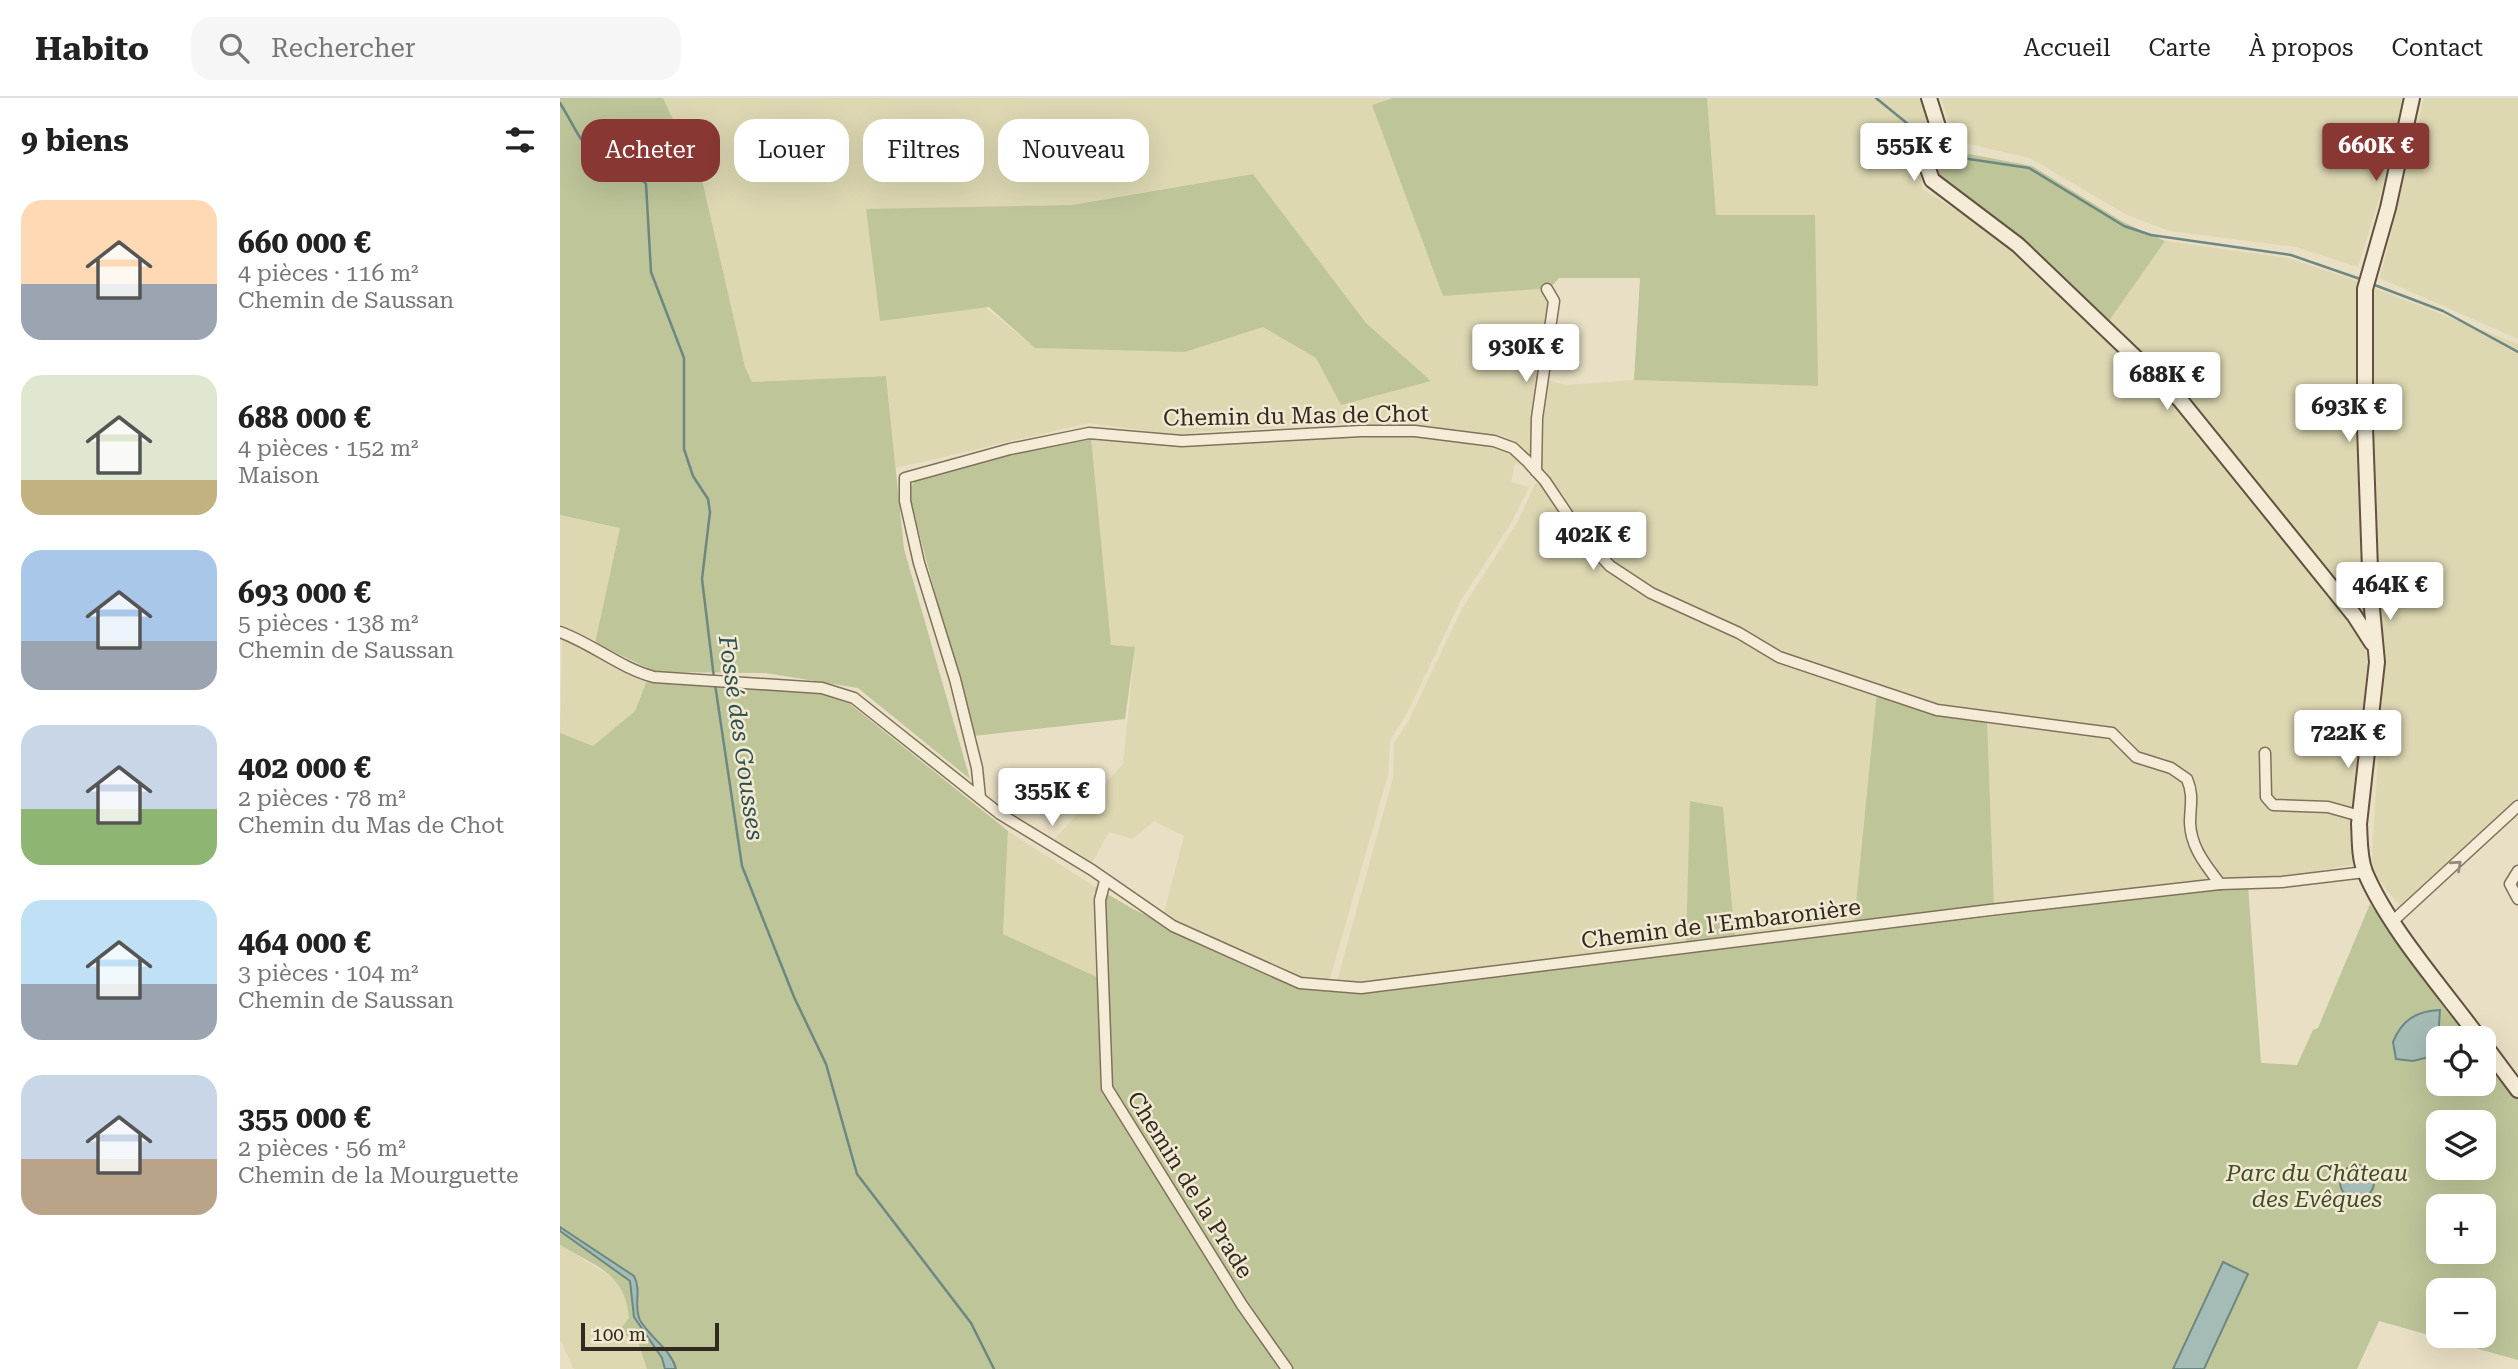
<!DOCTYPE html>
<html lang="fr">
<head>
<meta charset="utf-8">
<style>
	body { margin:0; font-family:"Roboto Serif",serif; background:#f6f6f6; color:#222; height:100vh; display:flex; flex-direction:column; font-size:26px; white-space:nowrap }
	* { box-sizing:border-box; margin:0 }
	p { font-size:23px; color:#767676 }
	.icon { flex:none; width:38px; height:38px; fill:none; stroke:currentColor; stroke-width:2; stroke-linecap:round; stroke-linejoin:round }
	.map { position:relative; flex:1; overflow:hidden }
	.details { display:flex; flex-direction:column; background:#fff; width:560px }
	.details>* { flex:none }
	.hud { position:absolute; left:21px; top:21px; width:665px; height:63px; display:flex; gap:14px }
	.tools { position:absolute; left:1866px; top:928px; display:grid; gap:14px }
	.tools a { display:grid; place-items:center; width:70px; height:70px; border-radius:14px; background:#fff; box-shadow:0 7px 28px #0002; font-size:35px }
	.scale { position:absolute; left:21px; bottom:18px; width:138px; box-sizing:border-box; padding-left:7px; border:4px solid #32291f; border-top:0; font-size:19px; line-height:24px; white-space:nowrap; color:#32291f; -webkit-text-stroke:5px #f1e9d2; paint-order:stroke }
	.price { position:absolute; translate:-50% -60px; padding:0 16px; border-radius:7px; background:#fff; color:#222; font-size:23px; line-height:46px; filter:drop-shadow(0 2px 4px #0008) }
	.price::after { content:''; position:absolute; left:50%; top:42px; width:21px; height:16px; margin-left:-10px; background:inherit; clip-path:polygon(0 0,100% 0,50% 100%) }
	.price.active { background:#883733; color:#fff }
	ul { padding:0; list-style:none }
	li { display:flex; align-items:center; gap:21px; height:175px; padding:0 21px }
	li span { display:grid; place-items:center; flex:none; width:196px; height:140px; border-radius:21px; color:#555 }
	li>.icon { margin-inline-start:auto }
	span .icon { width:84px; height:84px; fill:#fffc; stroke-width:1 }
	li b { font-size:30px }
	h2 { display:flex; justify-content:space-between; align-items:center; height:84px; padding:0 21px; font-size:30px }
	.chip { padding:0 24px; border-radius:21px; background:#fff; box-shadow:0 7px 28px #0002; font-size:24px; line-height:63px }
	.chip.active { background:#883733; color:#fff }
	header { display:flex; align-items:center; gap:42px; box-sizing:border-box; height:98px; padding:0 35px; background:#fff; border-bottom:2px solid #e0e0e0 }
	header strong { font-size:33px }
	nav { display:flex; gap:38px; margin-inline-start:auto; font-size:24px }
	.search { width:490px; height:63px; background:#f6f6f6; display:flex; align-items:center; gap:18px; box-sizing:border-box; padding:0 24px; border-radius:21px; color:#767676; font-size:26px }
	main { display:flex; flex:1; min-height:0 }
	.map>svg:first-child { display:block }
	.farmland { fill:#ddd8b2; fill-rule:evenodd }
	.green { fill:#bec599; fill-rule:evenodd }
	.water { fill:#a5bcb6; stroke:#6d8883; stroke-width:2 }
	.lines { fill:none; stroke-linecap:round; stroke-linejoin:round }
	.stream { stroke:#6d8883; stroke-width:2.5 }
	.street-casing { stroke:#80715c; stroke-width:13 }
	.secondary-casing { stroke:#62523f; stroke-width:18 }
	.street { stroke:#f4ecd6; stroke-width:10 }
	.secondary { stroke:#f4ecd6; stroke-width:14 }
	.oneway { stroke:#938a7a }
	.labels { text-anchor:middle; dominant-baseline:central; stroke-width:5; stroke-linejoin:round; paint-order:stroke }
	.street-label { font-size:23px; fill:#32291f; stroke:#f1e9d2 }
	.park-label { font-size:23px; font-style:italic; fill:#414c28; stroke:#f1e9d2 }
	.water-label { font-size:24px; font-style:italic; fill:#305050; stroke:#f1e9d2 }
</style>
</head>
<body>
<header>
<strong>Habito</strong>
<div class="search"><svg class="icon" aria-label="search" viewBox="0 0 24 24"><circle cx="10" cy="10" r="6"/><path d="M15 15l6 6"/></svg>Rechercher</div>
<nav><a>Accueil</a><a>Carte</a><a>À propos</a><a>Contact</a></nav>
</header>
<main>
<section class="details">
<h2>9 biens<svg class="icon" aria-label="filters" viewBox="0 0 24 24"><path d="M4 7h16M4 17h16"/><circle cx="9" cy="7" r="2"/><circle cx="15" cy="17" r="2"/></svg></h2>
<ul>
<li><span style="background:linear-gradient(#ffd9b3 60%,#9aa5b1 0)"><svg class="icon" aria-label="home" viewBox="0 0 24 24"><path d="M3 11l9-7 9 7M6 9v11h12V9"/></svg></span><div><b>660 000 €</b><p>4 pièces · 116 m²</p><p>Chemin de Saussan</p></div></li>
<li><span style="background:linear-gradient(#dfe7d0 75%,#c2b280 0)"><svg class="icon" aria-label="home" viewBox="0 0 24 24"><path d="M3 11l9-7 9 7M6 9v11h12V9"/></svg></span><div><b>688 000 €</b><p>4 pièces · 152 m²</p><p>Maison</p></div></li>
<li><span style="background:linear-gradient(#a9c7e8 65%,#9aa5b1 0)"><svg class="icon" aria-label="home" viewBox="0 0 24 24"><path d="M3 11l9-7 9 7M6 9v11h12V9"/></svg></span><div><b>693 000 €</b><p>5 pièces · 138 m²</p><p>Chemin de Saussan</p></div></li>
<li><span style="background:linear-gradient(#c9d6e8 60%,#8fb573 0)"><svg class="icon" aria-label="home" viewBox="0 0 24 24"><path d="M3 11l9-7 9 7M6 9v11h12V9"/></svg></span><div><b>402 000 €</b><p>2 pièces · 78 m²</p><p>Chemin du Mas de Chot</p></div></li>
<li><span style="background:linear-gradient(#bfe0f5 60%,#9aa5b1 0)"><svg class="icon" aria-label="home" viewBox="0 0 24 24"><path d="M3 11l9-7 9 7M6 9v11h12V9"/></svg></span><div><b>464 000 €</b><p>3 pièces · 104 m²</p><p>Chemin de Saussan</p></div></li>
<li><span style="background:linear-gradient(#c9d6e8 60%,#b9a48a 0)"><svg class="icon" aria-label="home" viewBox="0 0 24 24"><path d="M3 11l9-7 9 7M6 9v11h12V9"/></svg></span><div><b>355 000 €</b><p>2 pièces · 56 m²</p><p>Chemin de la Mourguette</p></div></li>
</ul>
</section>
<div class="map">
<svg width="1958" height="1271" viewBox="0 0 1958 1271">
	<rect width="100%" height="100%" fill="#e8dfc4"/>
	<!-- farmland -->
	<g class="farmland">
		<path d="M103,0H833L812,7L990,190L996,202L983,281L1006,287L1074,282L1257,288L1156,117L1147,0H1361L1370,34L1360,60L1362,91L1432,134L1454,151L1616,307L1805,542L1807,569L1793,715L1794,766L1734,778L1665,781L1653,772L1636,741V690L1622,671L1582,658L1565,636L1378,607L1228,559L1090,492L1058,471L1025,435L978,366L938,340L789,325L636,334L623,338L529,325L336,370L326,278L192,284L185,269L143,86ZM693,76L806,225L871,283L756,260L703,229L625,254L475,250L306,112L512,107Z"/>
		<path d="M1381,0H1845L1839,36L1798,169L1736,149L1610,133L1567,117L1470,60L1396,43Z"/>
		<path d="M1864,0H1958V241L1820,180Z"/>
		<path d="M1605,143L1728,160L1800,184L1796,257L1806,470L1804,499L1800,502L1790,499L1622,296L1549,223Z"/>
		<path d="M1811,189L1958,246V703L1942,722L1843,811L1811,773L1824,564L1815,455Z"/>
		<path d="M802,336L855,337L933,346L951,353L967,367L955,366L951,384L969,389L951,425L901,502L849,611L830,643L828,677L769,884L740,880L613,825L603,818L624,738L594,723L573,741L549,734L530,768L492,744L563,666L575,549L551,547L531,339L622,347Z"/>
		<path d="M982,385L1019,440L1048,471L1178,537L1317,594L1294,825L1175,839L1163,709L1131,703L1126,846L810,885L777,883L833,680L834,645L848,624L902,511L958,423L975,386Z"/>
		<path d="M0,417L60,430L35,545L0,527Z"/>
		<path d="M2,538L29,547L57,571L87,582L75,613L33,648L0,635Z"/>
		<path d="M1427,623L1548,638L1575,662L1611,674L1622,683L1629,701L1626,737L1636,762L1647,776L1646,782L1434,807Z"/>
		<path d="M448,733L535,789L539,880L443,836Z"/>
		<path d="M0,1147L60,1184L87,1271H14L0,1242Z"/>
	</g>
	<!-- green -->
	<g class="green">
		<path d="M0,0H103L143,86L185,269L192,284L326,278L344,451L410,681L298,590L206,575L96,574L35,545L60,430L0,417Z"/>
		<path d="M833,0H1147L1156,117H1255L1258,288L1074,282L1080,180H999L990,190L883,198L812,7Z"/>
		<path d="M1382,47L1398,54L1472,68L1563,124L1605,143L1549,223L1438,123L1378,79L1374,59Z"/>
		<path d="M693,76L806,225L871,283L781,307L756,260L703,229L625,254L475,250L429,209L320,223L306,111L512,107Z"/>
		<path d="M531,339L551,547L575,549L565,621L413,638L348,393L358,379L453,354Z"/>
		<path d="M87,582L258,595L290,606L448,733L443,836L539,880L544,991L723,1271H116C111,1251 90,1239 81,1221C73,1208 81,1193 74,1178L0,1129V635L33,648L75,613Z"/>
		<path d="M1317,594L1427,623L1434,807L1294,825Z"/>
		<path d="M1130,703L1163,709L1175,839L1126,846Z"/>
		<path d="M1688,788L1701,965L1737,967L1753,932L1758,930L1810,806L1911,940H1878V985H1923V956L1958,1002V1262L1819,1223L1797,1271H733L673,1188L550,991L535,789L573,811L738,889L801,894ZM1878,1024H1923V1069H1878ZM1878,1108H1923V1153H1878ZM1878,1192H1923V1237H1878Z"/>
		<path d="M0,1133L70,1183L76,1222L102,1260L105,1271H87L77,1241L67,1238L61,1230L69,1220C65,1174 36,1169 0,1147Z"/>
	</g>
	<!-- water -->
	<g class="water">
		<path d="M1880,912L1877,957L1853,963L1836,961L1833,944C1842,922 1856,913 1880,912Z"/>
		<circle cx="1797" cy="1084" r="17"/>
		<path d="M0,1129L74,1178C82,1193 73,1208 80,1222C90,1240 111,1251 116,1271H105L102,1260L74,1219L70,1183L0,1133Z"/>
		<path d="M1663,1164L1688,1176L1644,1271H1613Z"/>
	</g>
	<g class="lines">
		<!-- stream -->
		<g class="stream">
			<path d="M1316,0L1370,44"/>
			<path d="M0,5C23,42 26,66 73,71L86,86L91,174L124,260V351L133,378L148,401L150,414L142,481L154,580"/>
			<path d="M1381,52L1389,58L1469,70L1564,128L1591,137L1731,157L1803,182"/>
			<path d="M1812,186L1883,213L1958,254"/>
			<path d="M155,586L182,768L234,899L266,966L297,1076L411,1225L434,1271"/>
		</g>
		<defs>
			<g id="street">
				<path d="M976,373L977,320L994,203L987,191"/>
				<path d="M0,534C33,546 60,570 94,579L262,590L294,600L440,716L532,772L613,828L740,885L801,890L1430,812L1660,786L1722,784L1805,774"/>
				<path d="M1705,655L1706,699L1713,707L1768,709L1800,718"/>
				<path d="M420,700L417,670L395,581L359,465L345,403V380L450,351L529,335L622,343L801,333H855L934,343L953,350L967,363L985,383L1022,438L1050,468L1091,495L1179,535L1219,559L1377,612L1552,635L1576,659L1611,670L1627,681C1634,697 1630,709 1630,725C1631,750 1646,767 1660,786"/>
				<path d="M1958,773L1950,786L1958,801"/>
				<path d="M545,783L540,802L547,990L682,1207L727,1271"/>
				<path d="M1833,823L1958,708"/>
			</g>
			<g id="secondary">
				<path d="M1369,0L1380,35L1368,71L1372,82L1458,147L1621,303L1794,517L1812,545"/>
				<path d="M1852,0L1828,110L1805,191V329L1811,500L1817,564L1799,726C1800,741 1799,759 1805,774C1828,829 1883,891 1919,940"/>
				<path d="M1923,945L1958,992"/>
			</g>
		</defs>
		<!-- street casing -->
		<use href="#street" class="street-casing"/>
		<!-- secondary casing -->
		<use href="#secondary" class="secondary-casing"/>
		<!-- street -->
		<use href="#street" class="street"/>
		<!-- secondary -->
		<use href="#secondary" class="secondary"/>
	</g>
	<!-- one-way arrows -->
	<defs><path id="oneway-chevron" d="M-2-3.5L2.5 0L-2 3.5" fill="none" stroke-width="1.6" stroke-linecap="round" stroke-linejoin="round" transform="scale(1.75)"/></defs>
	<use class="oneway" href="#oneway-chevron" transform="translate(1897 767) rotate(-42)"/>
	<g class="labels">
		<!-- street labels -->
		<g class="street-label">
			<text transform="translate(736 318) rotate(-1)">Chemin du Mas de Chot</text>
			<text transform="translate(1161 826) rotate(-7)">Chemin de l'Embaronière</text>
			<text transform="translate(630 1087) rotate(58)">Chemin de la Prade</text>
		</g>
		<!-- park labels -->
		<g class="park-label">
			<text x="1757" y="1075">Parc du Château<tspan x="1757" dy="26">des Evêques</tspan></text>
		</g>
		<!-- water labels -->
		<g class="water-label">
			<text transform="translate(181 640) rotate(82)">Fossé des Gousses</text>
		</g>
	</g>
</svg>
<div class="tools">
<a><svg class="icon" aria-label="locate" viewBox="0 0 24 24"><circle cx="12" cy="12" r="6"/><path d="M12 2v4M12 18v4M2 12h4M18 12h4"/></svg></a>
<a><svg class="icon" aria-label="layers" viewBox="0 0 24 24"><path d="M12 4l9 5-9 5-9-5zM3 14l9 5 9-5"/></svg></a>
<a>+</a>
<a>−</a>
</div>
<div class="scale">100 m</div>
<b class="price" style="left:1354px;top:85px">555K €</b>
<b class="price active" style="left:1816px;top:85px">660K €</b>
<b class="price" style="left:966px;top:286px">930K €</b>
<b class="price" style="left:1607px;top:314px">688K €</b>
<b class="price" style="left:1789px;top:346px">693K €</b>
<b class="price" style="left:1033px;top:474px">402K €</b>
<b class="price" style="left:1830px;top:524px">464K €</b>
<b class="price" style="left:1788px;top:672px">722K €</b>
<b class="price" style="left:492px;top:730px">355K €</b>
<div class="hud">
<a class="chip active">Acheter</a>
<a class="chip">Louer</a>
<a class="chip">Filtres</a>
<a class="chip">Nouveau</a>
</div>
</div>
</main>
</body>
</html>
